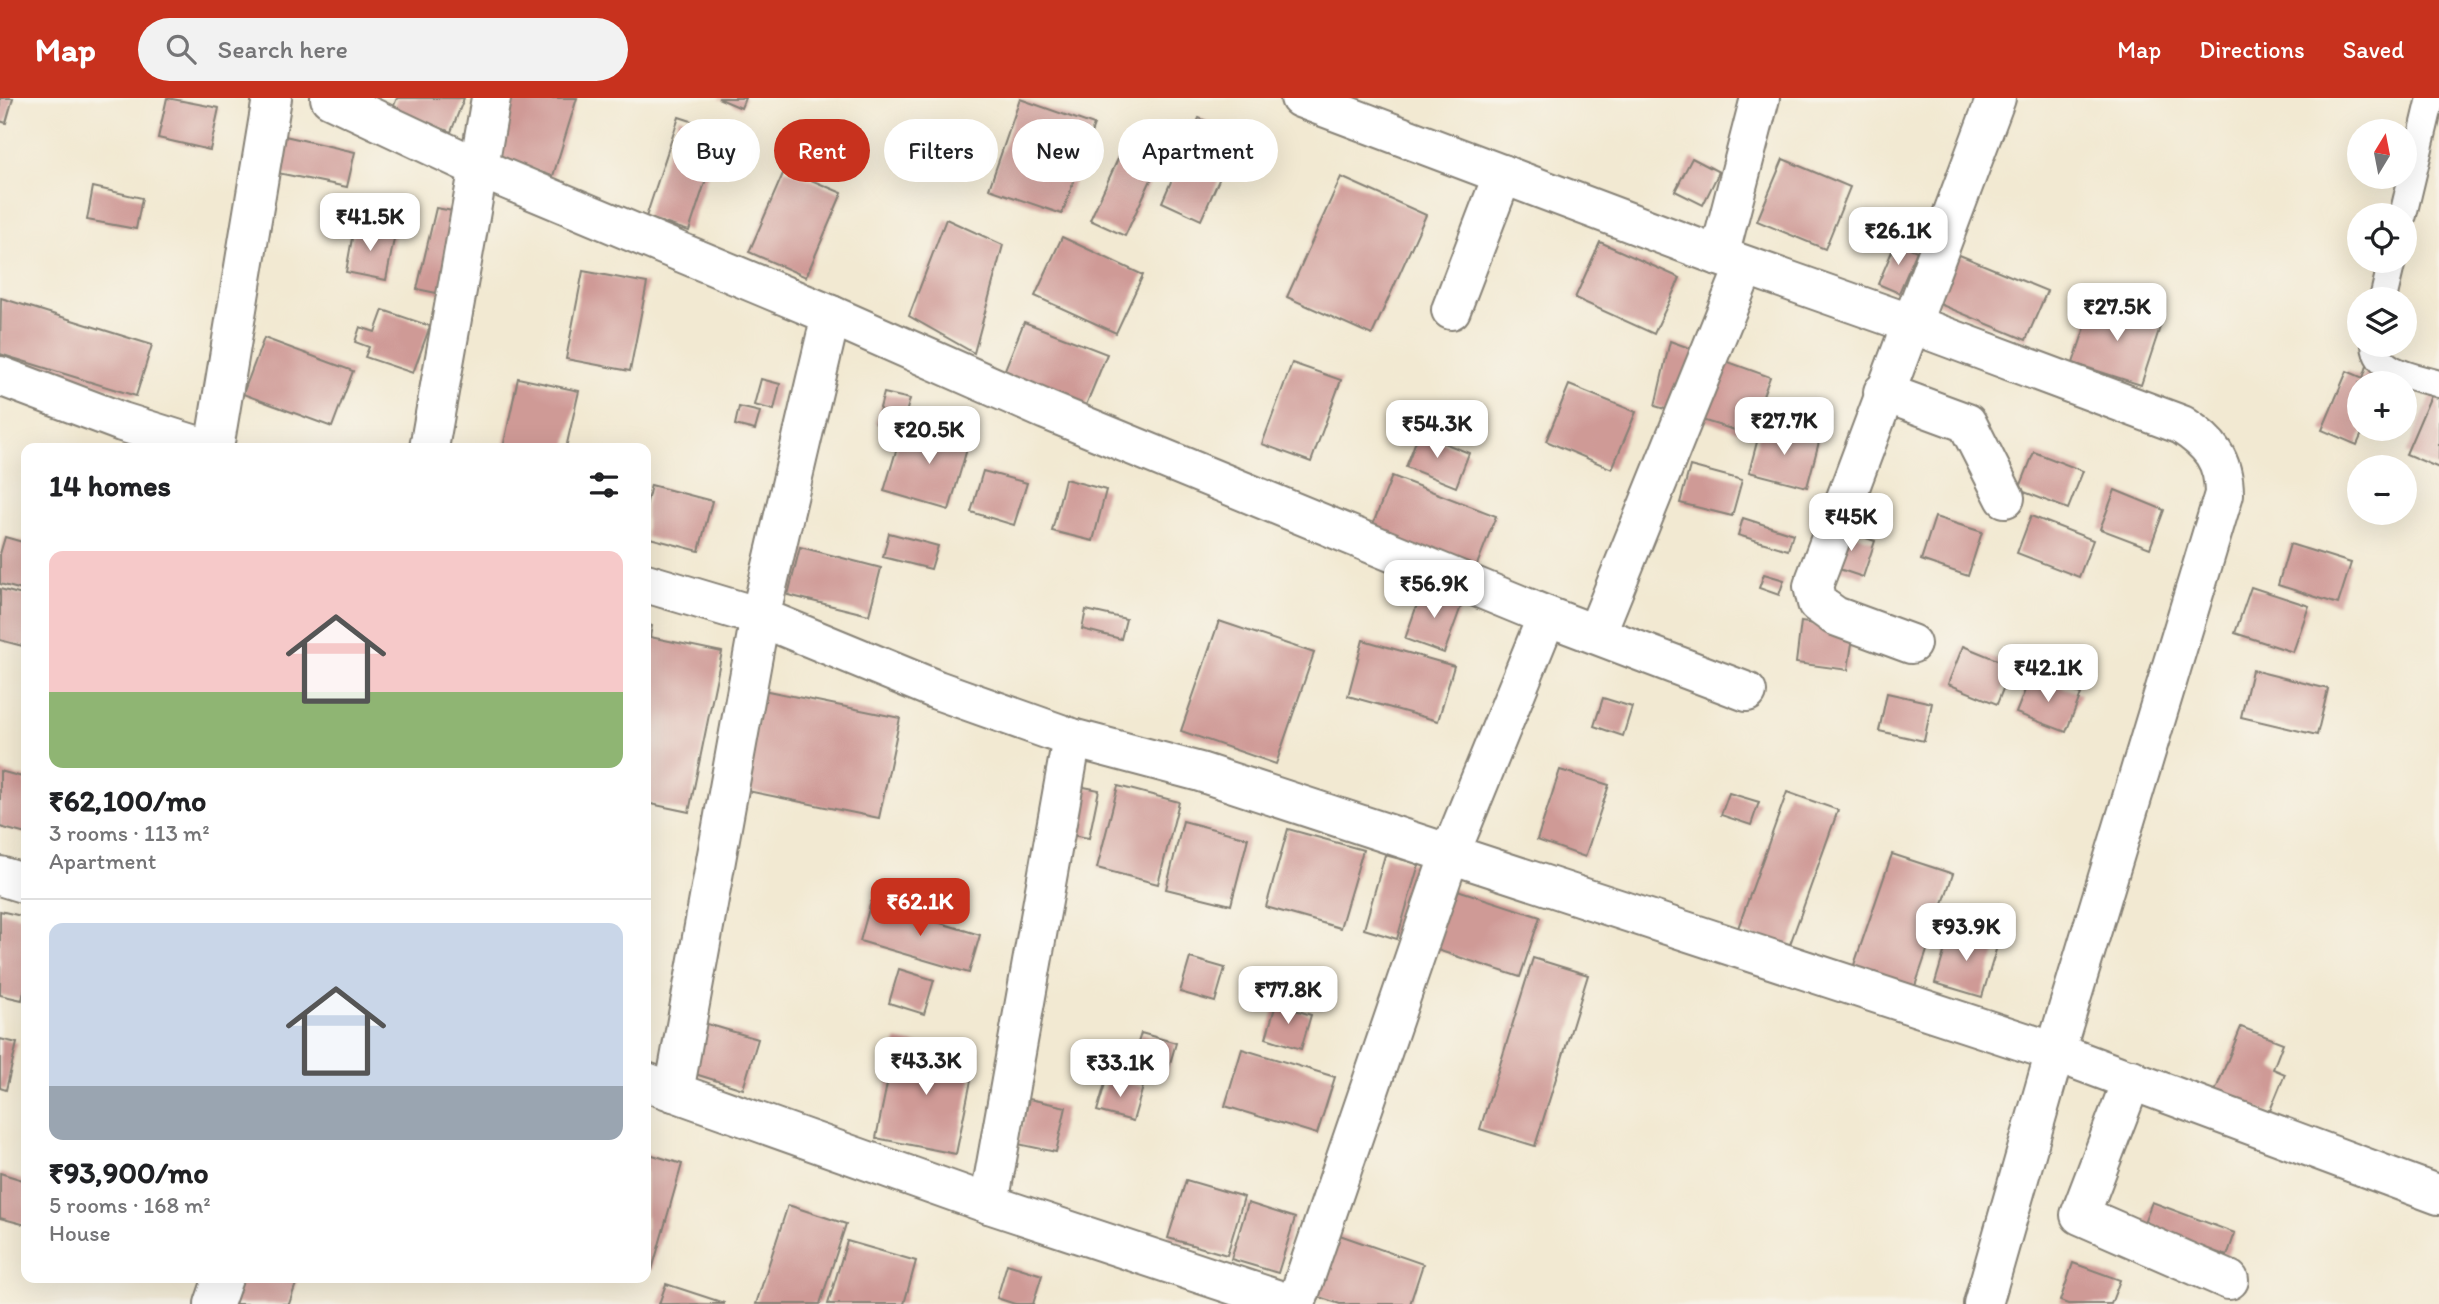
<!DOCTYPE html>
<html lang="en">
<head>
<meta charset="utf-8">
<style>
	body { margin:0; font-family:Itim,sans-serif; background:#f2f2f2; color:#202124; height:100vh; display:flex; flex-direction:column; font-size:26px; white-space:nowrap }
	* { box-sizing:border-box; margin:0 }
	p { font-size:23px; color:#757577 }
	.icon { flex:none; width:38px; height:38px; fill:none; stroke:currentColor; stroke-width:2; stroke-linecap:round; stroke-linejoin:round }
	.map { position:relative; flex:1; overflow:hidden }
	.panel { position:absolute; left:21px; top:345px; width:630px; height:840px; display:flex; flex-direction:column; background:#fff; border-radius:14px; box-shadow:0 7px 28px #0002 }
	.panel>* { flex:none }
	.guide { position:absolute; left:672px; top:21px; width:665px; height:63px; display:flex; gap:14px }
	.needle { width:46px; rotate:10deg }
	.buttons { position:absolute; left:2347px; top:21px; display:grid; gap:14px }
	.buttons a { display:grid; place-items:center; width:70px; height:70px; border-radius:50%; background:#fff; box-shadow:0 7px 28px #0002; font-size:35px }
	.price { position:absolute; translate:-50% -60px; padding:0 16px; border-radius:14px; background:#fff; color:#222; font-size:23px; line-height:46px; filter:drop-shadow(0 2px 4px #0008) }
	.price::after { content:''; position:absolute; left:50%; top:42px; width:21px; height:16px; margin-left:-10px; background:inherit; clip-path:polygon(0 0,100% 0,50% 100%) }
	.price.selected { background:#c8321e; color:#fff }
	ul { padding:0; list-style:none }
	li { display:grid; align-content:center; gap:14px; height:371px; padding:0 28px }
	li+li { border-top:2px solid #e0e0e0 }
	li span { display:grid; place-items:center; height:217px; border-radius:14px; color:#555 }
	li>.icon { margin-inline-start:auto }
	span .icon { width:126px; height:126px; fill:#fffc; stroke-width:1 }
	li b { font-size:30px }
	h2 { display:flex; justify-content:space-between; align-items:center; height:84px; padding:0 28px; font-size:30px }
	.tag { padding:0 24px; border-radius:32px; background:#fff; box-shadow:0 7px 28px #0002; font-size:24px; line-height:63px }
	.tag.selected { background:#c8321e; color:#fff }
	header { display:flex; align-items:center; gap:42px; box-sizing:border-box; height:98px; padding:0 35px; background:#c8321e; color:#fff }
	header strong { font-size:33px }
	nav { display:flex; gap:38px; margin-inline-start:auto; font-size:24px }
	.search { width:490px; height:63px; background:#f2f2f2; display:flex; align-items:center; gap:18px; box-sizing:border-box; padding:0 24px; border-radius:38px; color:#757577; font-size:26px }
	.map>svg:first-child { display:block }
	.building { fill:#cf9a96 }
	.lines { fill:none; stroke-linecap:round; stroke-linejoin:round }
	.lane-casing { stroke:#878277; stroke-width:30 }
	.street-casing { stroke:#878277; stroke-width:42 }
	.lane { stroke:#fff; stroke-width:26 }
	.street { stroke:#fff; stroke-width:38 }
</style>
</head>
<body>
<header>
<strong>Map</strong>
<div class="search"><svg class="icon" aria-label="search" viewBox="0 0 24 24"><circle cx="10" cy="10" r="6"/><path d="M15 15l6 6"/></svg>Search here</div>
<nav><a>Map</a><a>Directions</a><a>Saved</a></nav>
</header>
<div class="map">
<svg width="2439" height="1206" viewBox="0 0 2439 1206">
	<rect width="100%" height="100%" fill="#f7f3e8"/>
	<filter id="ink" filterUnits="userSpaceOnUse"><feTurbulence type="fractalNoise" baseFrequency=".0143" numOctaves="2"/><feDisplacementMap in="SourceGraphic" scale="14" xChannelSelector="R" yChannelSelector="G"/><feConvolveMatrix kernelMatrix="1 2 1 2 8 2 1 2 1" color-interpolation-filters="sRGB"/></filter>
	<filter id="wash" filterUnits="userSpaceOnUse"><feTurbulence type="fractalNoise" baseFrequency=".00686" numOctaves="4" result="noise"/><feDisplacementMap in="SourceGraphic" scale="28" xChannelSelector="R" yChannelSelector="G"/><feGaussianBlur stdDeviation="1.57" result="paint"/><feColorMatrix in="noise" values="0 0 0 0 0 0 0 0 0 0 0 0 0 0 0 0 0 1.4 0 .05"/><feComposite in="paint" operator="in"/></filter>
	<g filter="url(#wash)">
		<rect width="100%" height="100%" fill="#f2e9d2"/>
		<g id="blocks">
			<!-- building -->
			<g class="building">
				<path d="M0,0H13L6,25L0,23Z"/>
				<path d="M167,0L219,10L210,52L158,40Z"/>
				<path d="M397,0H464L451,34L392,12Z"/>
				<path d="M511,0H577L553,78L493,60Z"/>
				<path d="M718,0H745L741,10Z"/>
				<path d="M1020,1L1094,27L1062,116L989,91Z"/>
				<path d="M679,19L722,33L689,133L646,119Z"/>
				<path d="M1199,20L1239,37L1201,122L1162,104Z"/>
				<path d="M276,36L355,54L347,89L268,73Z"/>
				<path d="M1121,54L1156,71L1125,138L1090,122Z"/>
				<path d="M1692,60L1719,74L1703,107L1675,93Z"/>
				<path d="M1783,61L1850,89L1825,151L1757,123Z"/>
				<path d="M785,71L842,95L806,179L749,154Z"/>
				<path d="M1341,79L1426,117L1372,237L1287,199Z"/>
				<path d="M93,89L142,100L136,131L87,122Z"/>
				<path d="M436,110L464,115L446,197L417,191Z"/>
				<path d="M946,121L1003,147L974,255L909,218Z"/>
				<path d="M354,129L395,136L386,182L346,174Z"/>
				<path d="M1062,139L1143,177L1116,235L1035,198Z"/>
				<path d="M1600,144L1680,180L1654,236L1575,200Z"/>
				<path d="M1896,144L1917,153L1899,195L1878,186Z"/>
				<path d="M1957,156L2047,193L2026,242L1937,205Z"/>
				<path d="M583,173L647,185L630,273L566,261Z"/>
				<path d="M1,200L152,247L136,298L0,256Z"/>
				<path d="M2094,203L2161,226L2141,287L2073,265Z"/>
				<path d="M383,212L430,228L413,275L365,259L369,249L355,244L360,229L375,234Z"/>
				<path d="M1024,224L1107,256L1082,317L1000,284Z"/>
				<path d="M264,240L353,273L332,329L243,296Z"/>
				<path d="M1670,243L1770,279L1748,336L1655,308Z"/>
				<path d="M1292,265L1341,282L1311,364L1262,346Z"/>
				<path d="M2367,268L2386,277L2383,285H2359V331H2364L2357,347L2322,332L2347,273L2363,280Z"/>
				<path d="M518,280L579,293L566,350H503Z"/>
				<path d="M761,281L780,286L774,312L754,307Z"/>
				<path d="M1569,287L1636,314L1612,371L1546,343Z"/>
				<path d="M2433,293L2439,295V370L2406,356Z"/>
				<path d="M884,295L910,301L901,332L876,325Z"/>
				<path d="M739,309L760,314L755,332L735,327Z"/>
				<path d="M939,324L972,334L949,412L884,393L902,333L933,342Z"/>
				<path d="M1761,329L1819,344L1807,389L1749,374Z"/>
				<path d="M1419,335L1469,355L1456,389L1406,369Z"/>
				<path d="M2034,354L2083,373L2068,411L2019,392Z"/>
				<path d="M1690,368L1742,382L1732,418L1680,405Z"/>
				<path d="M983,373L1027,385L1014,427L971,414Z"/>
				<path d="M1392,378L1496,418L1473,477L1369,436Z"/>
				<path d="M1065,381L1106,392L1093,443L1052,433Z"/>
				<path d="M651,387L712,403L699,453L646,439V408Z"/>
				<path d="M2115,392L2164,412L2150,450L2100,431Z"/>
				<path d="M2031,418L2093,442L2079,479L2017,455Z"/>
				<path d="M1935,419L1982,434L1968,478L1921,462Z"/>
				<path d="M1743,420L1793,436L1788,452L1738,437Z"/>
				<path d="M1839,431L1875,443L1863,479L1827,467Z"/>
				<path d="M889,435L938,448L931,471L883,459Z"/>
				<path d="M5,439L26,445V493L0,486V456Z"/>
				<path d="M2290,446L2351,465L2338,506L2278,487Z"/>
				<path d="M800,449L881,470L869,517L788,497Z"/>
				<path d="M1764,476L1784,482L1779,497L1759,490Z"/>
				<path d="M2251,489L2309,508L2293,554L2235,535Z"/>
				<path d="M1423,490L1463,503L1444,555L1405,541Z"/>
				<path d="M0,491L26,498V549L0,542Z"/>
				<path d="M1086,512L1126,521L1121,541L1082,531Z"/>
				<path d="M1219,523L1314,555L1276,666L1181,633Z"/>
				<path d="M1801,524L1854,532L1848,572L1796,565Z"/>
				<path d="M646,526L652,528L650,539L722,554L689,714L646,705Z"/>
				<path d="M1363,542L1454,568L1438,623L1348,598Z"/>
				<path d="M1963,548L2012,568L1997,606L1948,586Z"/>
				<path d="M2252,572L2328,591L2317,637L2241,619Z"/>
				<path d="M2031,577L2081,596L2066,634L2016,615Z"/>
				<path d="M763,592L900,620L879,720L743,692Z"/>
				<path d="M1887,595L1932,605L1924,643L1879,633Z"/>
				<path d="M1603,600L1632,609L1623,638L1594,628Z"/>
				<path d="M1560,672L1609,687L1585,759L1537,742Z"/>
				<path d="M0,673L26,680V736L0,729Z"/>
				<path d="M1069,686L1099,692L1089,740L1059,735Z"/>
				<path d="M1118,688L1179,704L1158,786L1097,770Z"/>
				<path d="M1787,694L1838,712L1788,852L1737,833Z"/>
				<path d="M1729,695L1759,704L1751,727L1721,717Z"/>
				<path d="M1183,723L1248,740L1231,807L1166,791Z"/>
				<path d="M1288,731L1363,752L1340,830L1266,809Z"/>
				<path d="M1892,756L1953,776L1914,891L1853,870Z"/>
				<path d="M1385,757L1419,766L1397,841L1364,831Z"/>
				<path d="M1439,786L1540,819L1520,879L1419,846Z"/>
				<path d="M871,804L980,837L969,875L860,843Z"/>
				<path d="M0,813L26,819V885L22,902L0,897Z"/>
				<path d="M1951,831L1998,845L1982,899L1935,885Z"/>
				<path d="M1190,860L1225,870L1215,904L1180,894Z"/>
				<path d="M1533,860L1588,877L1535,1048L1480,1031Z"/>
				<path d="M899,871L934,882L924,916L889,905Z"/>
				<path d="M1276,906L1311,917L1301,951L1266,940Z"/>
				<path d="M697,923L758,941L743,991L692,975Z"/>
				<path d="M2241,929L2283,945L2273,971L2285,976L2269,1015L2215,994Z"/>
				<path d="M1141,935L1176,945L1166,979L1131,968Z"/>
				<path d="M0,941L17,945L6,992L0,990Z"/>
				<path d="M896,942L976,958L956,1056L876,1040Z"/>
				<path d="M1242,951L1335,979L1317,1036L1225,1008Z"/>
				<path d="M1107,979L1143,989L1133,1023L1097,1013Z"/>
				<path d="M1029,1001L1066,1009L1056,1054L1018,1046Z"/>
				<path d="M646,1055L682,1066L652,1172L646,1170Z"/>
				<path d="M0,1075L26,1083V1127L0,1120Z"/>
				<path d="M1186,1082L1244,1099L1227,1157L1168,1140Z"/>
				<path d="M2152,1104L2235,1135L2227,1158L2143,1127Z"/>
				<path d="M1248,1105L1295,1120L1278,1175L1231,1161Z"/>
				<path d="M788,1107L846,1126L820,1206H756Z"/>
				<path d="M1331,1134L1423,1166L1410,1206H1340L1310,1196Z"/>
				<path d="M847,1143L916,1163L904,1206H828Z"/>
				<path d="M2073,1165L2120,1182L2111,1206H2068L2060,1203Z"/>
				<path d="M1007,1166L1042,1177L1033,1206H1015L997,1200Z"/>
				<path d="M235,1180H298L289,1206H226Z"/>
				<path d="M666,1186L724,1205V1206H659Z"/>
			</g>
		</g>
	</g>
	<g filter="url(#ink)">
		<use href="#blocks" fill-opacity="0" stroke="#878277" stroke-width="2"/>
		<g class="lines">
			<defs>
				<g id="lane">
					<path d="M2403,117L2431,0"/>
					<path d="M2383,201L2392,163"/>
					<path d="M2375,247C2377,275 2417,279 2439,286"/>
				</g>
				<g id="street">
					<path d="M330,0L479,70L831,217L1046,312L1547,518L1747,594"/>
					<path d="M1300,0L1719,158L1909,225L2182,327C2210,345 2224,362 2224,396L2055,954L1983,1206"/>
					<path d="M1719,158L1760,0"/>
					<path d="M1451,212L1503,76"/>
					<path d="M0,278L122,324L205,350"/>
					<path d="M1883,294L1967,325L2005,400"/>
					<path d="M214,350L272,0"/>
					<path d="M429,350L491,0"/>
					<path d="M646,485L760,519L937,592L1072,640L1200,674L2055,954L2439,1097"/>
					<path d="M1596,536L1745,168"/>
					<path d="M1911,546L1835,518L1817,505L1813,488L1996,0"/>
					<path d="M0,778L26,786"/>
					<path d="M2132,981L2080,1117L2229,1182"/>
					<path d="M646,984L989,1106L1291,1206"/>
					<path d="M674,994L760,519L831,217"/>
					<path d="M989,1106L1072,640"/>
					<path d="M214,1206L223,1180"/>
					<path d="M1296,1206L1450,756L1547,518"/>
				</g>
			</defs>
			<!-- lane casing -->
			<use href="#lane" class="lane-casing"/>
			<!-- street casing -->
			<use href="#street" class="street-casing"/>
			<!-- lane -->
			<use href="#lane" class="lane"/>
			<!-- street -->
			<use href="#street" class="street"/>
		</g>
	</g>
</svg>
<div class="buttons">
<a><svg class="needle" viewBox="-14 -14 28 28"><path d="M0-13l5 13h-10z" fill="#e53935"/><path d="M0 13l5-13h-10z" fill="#757577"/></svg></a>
<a><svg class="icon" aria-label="locate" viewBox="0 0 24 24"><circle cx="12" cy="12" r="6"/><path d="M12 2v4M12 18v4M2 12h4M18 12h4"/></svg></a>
<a><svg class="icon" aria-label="layers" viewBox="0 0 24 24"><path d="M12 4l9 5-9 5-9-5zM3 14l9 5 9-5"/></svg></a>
<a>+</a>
<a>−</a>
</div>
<b class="price" style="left:370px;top:155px">₹41.5K</b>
<b class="price" style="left:1898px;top:169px">₹26.1K</b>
<b class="price" style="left:2117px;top:245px">₹27.5K</b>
<b class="price" style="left:1784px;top:359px">₹27.7K</b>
<b class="price" style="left:1437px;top:362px">₹54.3K</b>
<b class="price" style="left:929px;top:368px">₹20.5K</b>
<b class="price" style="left:1851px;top:455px">₹45K</b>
<b class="price" style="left:1434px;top:522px">₹56.9K</b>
<b class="price" style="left:2048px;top:606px">₹42.1K</b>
<b class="price selected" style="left:920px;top:840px">₹62.1K</b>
<b class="price" style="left:1966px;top:865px">₹93.9K</b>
<b class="price" style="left:1288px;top:928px">₹77.8K</b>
<b class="price" style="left:926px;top:999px">₹43.3K</b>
<b class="price" style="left:1120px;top:1001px">₹33.1K</b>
<div class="guide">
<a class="tag">Buy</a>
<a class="tag selected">Rent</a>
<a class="tag">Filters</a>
<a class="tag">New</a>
<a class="tag">Apartment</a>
</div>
<section class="panel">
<h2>14 homes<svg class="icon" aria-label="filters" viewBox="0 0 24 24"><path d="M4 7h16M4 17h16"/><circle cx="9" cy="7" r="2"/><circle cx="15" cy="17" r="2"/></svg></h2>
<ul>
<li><span style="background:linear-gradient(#f6c9c9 65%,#8fb573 0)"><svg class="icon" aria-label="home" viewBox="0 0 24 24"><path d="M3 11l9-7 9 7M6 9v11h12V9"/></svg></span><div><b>₹62,100/mo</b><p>3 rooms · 113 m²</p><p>Apartment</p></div></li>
<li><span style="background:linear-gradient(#c9d6e8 75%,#9aa5b1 0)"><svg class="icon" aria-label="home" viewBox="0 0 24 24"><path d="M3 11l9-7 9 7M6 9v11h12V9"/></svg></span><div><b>₹93,900/mo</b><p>5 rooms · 168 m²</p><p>House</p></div></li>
</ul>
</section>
</div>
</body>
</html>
